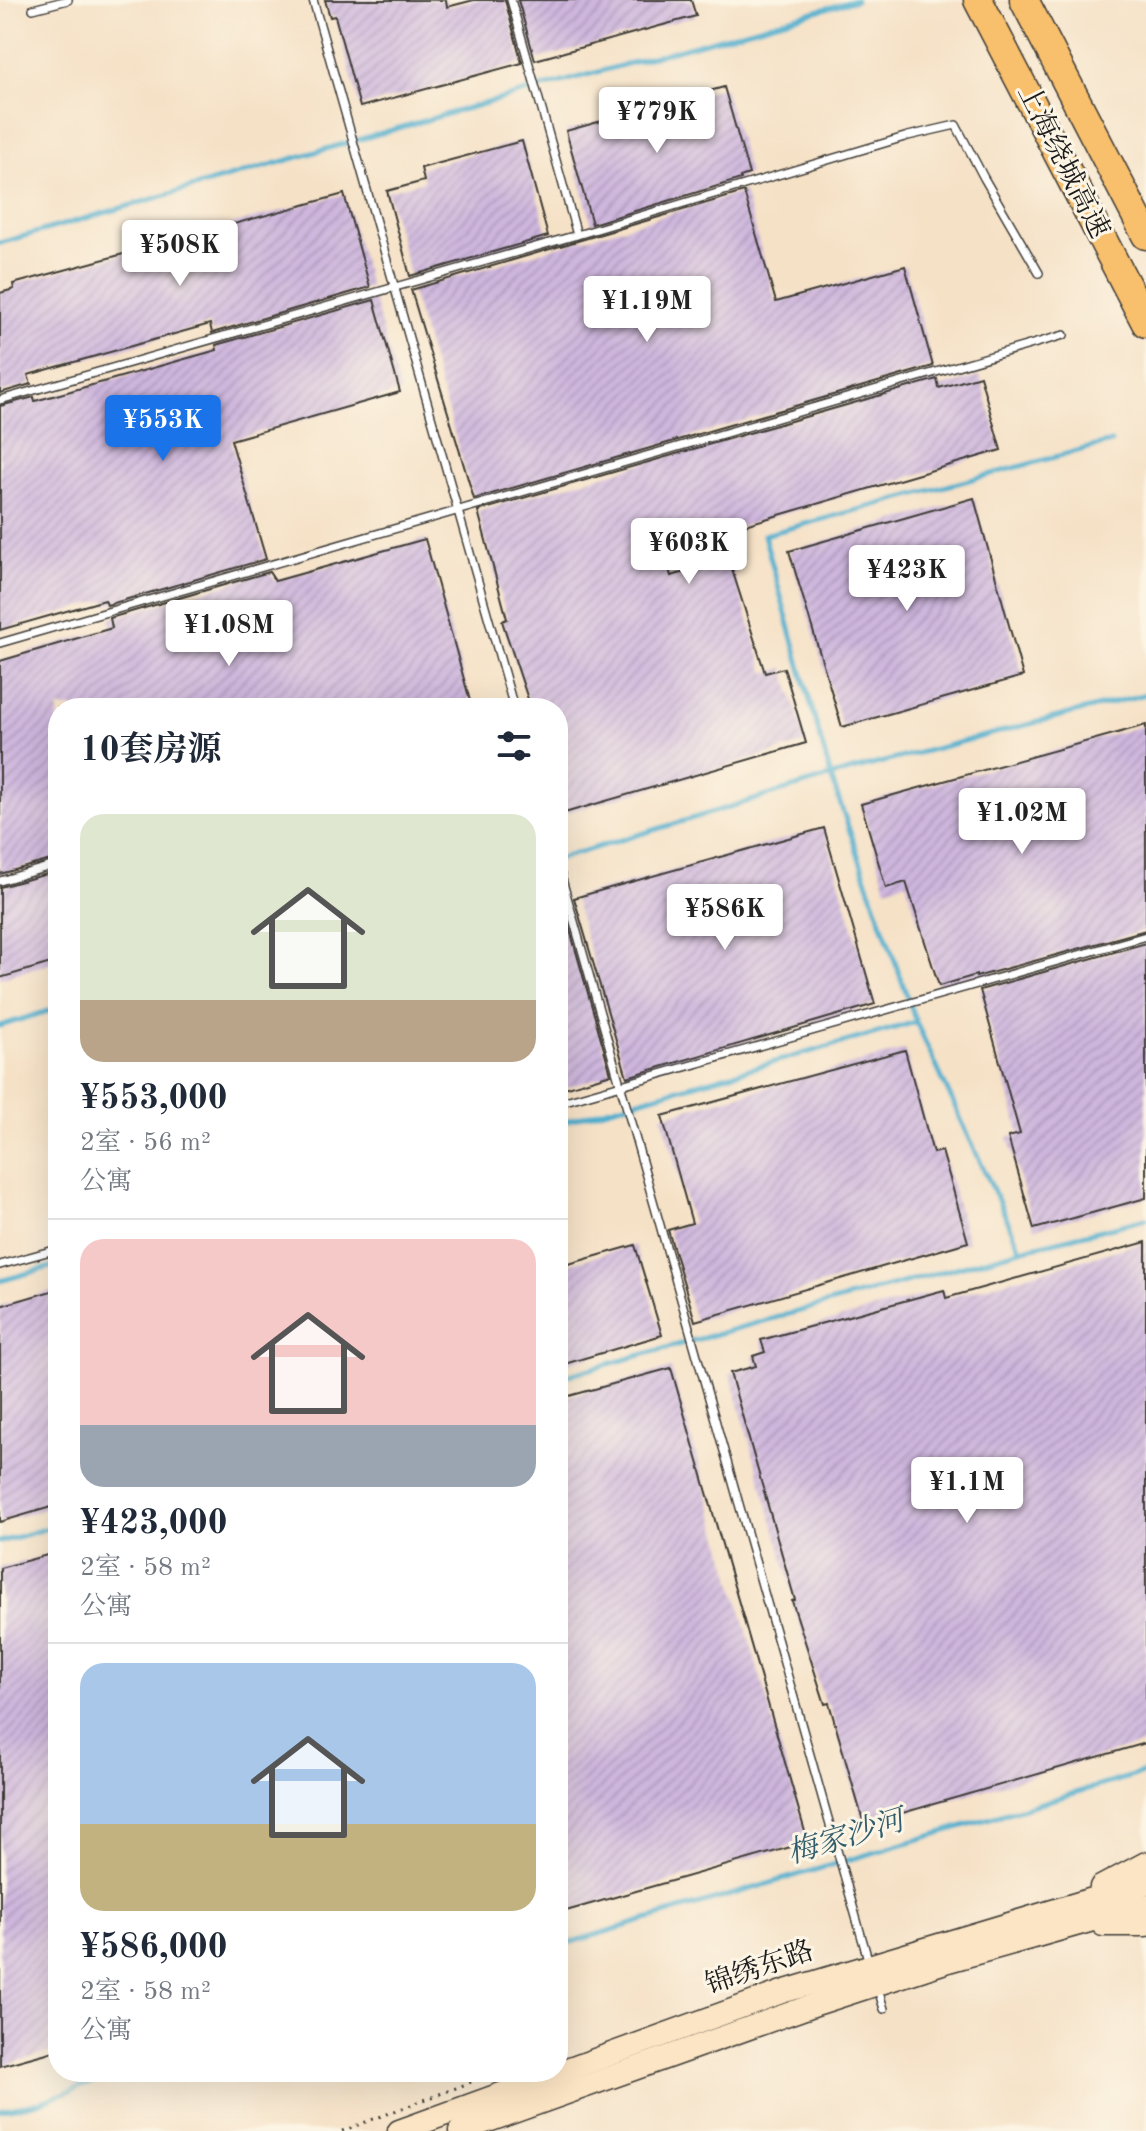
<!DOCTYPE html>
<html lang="zh">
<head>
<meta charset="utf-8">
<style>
	body { margin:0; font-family:"Old Standard TT","Noto Serif SC",serif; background:#f6f6f7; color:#1f2937; height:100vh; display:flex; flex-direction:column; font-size:30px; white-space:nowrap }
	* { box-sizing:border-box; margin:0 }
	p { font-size:26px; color:#747a83 }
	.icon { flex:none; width:44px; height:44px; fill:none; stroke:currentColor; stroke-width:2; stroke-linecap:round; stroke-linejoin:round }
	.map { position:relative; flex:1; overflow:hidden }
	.side { position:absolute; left:48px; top:698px; width:520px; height:1384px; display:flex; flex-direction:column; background:#fff; border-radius:32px; box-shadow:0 8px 32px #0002 }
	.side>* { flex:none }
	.price { position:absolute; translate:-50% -68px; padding:0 18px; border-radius:8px; background:#fff; color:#222; font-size:26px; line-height:52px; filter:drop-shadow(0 2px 4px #0008) }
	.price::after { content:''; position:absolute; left:50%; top:48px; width:24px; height:18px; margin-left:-12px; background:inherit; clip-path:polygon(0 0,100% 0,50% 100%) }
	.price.selected { background:#1a73e8; color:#fff }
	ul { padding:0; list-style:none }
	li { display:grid; align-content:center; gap:16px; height:424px; padding:0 32px }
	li+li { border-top:2px solid #e0e1e3 }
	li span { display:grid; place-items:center; height:248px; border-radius:24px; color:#555 }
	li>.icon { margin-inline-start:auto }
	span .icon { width:144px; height:144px; fill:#fffc; stroke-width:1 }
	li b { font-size:34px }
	h2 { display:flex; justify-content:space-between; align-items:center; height:96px; padding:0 32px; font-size:34px }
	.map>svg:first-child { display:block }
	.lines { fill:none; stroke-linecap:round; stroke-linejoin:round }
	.stream { stroke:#4eadcd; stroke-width:5 }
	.building { fill:url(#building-hatch) }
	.service-casing { stroke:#3d3a36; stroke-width:10 }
	.secondary-casing { stroke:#3d3a36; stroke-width:25 }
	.motorway-casing { stroke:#3d3a36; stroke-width:31 }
	.path { stroke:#3d3a36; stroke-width:3; stroke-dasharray:2 6; stroke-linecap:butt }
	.service { stroke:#fff; stroke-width:7 }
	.secondary { stroke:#fce5c4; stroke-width:22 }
	.motorway { stroke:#f8bf6c; stroke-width:28 }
	.labels { text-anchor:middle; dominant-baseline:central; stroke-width:6; stroke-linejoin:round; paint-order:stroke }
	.street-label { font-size:28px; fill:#1c1c1c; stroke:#fcf5e5 }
	.water-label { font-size:30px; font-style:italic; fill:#325d6c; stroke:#fcf5e5 }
</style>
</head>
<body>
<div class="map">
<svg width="1146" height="2131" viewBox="0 0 1146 2131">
	<defs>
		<pattern id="building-hatch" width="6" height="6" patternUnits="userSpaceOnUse" patternTransform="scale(2)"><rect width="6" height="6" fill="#ceb6dd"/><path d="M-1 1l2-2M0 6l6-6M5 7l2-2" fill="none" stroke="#b09cbd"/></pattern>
	</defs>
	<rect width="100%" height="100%" fill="#fcf5e5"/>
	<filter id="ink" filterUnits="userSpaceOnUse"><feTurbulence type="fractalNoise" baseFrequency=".0125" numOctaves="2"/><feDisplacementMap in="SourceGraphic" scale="16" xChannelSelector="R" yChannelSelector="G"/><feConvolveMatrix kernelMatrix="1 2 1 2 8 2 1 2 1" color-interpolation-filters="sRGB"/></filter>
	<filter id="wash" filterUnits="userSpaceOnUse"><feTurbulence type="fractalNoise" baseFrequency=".006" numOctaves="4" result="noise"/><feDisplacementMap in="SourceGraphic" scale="32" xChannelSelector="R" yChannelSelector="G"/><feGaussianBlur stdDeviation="1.8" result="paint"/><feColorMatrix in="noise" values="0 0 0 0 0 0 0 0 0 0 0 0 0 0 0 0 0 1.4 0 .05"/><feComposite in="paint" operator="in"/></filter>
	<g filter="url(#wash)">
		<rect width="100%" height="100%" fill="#f5e1c6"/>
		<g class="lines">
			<!-- stream -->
			<g class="stream">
				<path d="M0,243L451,113L856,0"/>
				<path d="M1111,442L764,535L831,777L916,1022L1021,1250L1146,1219"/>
				<path d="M558,859L849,771L1146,694"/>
				<path d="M0,1026L58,1008"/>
				<path d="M558,1123L916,1022"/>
				<path d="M0,1281L58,1265"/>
				<path d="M558,1378L1021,1250"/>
				<path d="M0,1542L58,1525"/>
				<path d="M558,1946L1146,1772"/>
				<path d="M0,2111L38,2103L120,2072"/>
			</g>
		</g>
		<g id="blocks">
			<!-- building -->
			<g class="building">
				<path d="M325,0H446L447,7L474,0H505L522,63L360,107L335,16L330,17Z"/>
				<path d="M518,0H691L696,16L535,60Z"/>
				<path d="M724,87L749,174L740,177L741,179L592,224L566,131Z"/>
				<path d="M522,141L548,236L410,276L387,191L424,181L421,168Z"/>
				<path d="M744,192L776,302L905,266L933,366L474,499L411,290Z"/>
				<path d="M344,194L370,287L212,333L210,324L28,375L31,384L0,393V293L14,289L13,284Z"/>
				<path d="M374,300L400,392L231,440L266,559L107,605L105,600L0,630V406L34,397L35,401L217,350L216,345Z"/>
				<path d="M980,376L1001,450L663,549L671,576L729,560L765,673L784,668L806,743L561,814L558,803V708H531L502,621L507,619L478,511L937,379L939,388Z"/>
				<path d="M974,498L1023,676L842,727L789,551Z"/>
				<path d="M425,539L472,708H58V858L0,874V661L112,628L110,618L269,572L275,581Z"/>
				<path d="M1146,725V930L976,977V975L939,986L906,882L886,888L861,804Z"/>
				<path d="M824,828L875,1004L627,1077L574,898Z"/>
				<path d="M58,871V961L0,978V887Z"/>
				<path d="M562,902L611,1074L558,1090V903Z"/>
				<path d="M1146,943V1198L1034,1229L1008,1137L1020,1134L980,990Z"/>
				<path d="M905,1050L933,1153L942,1151L968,1242L695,1321L668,1230L692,1223L662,1116Z"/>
				<path d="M1146,1242V1743L864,1824L829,1703L825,1704L792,1601L795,1600L730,1373L756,1366L753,1356L765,1352L761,1340L944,1290L946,1298Z"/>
				<path d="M635,1245L662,1335L558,1366V1267Z"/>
				<path d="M58,1289V1505L0,1522V1306Z"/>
				<path d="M671,1368L808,1842L566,1911L558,1884V1399Z"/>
				<path d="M58,1552V2050L0,2066V1568Z"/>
			</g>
		</g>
	</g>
	<g filter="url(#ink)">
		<use href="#blocks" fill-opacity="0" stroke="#3d3a36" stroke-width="2"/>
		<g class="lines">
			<defs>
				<g id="service">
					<path d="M313,0L514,708"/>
					<path d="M33,9L68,0"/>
					<path d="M577,235L908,136L956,125L984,178L1039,273"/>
					<path d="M0,400L577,235L511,0"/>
					<path d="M0,643L1064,335"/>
					<path d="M558,865L869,1963"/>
					<path d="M0,881L58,864"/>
					<path d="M558,1103L1146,936"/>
					<path d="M0,1265L58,1249"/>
					<path d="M877,1986L884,2009"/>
				</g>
				<g id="secondary">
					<path d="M1101,1887L1146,1863"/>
					<path d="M1103,1925H1146"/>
					<path d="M399,2131L782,1992L1146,1883"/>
					<path d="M460,2131L819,2003L945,1962L1146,1905"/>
				</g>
				<g id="motorway">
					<path d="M978,0L1146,323"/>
					<path d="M1024,0L1146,235"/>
				</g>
			</defs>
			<!-- service casing -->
			<use href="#service" class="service-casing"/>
			<!-- secondary casing -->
			<use href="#secondary" class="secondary-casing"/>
			<!-- motorway casing -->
			<use href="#motorway" class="motorway-casing"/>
			<!-- path -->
			<path class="path" d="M342,2131L498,2072"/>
			<!-- service -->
			<use href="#service" class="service"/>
			<!-- secondary -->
			<use href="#secondary" class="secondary"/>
			<!-- motorway -->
			<use href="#motorway" class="motorway"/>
		</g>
	</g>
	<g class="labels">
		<!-- street labels -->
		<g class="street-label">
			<text transform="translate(1062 162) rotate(63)">上海绕城高速</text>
			<text transform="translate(760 1969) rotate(-19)">锦绣东路</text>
		</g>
		<!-- water labels -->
		<g class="water-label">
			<text transform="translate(846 1838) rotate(-17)">梅家沙河</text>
		</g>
	</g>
</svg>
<b class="price" style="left:657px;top:155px">¥779K</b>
<b class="price" style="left:180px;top:288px">¥508K</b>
<b class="price" style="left:647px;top:344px">¥1.19M</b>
<b class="price selected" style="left:163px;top:463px">¥553K</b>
<b class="price" style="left:689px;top:586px">¥603K</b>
<b class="price" style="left:907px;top:613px">¥423K</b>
<b class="price" style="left:229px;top:668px">¥1.08M</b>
<b class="price" style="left:1022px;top:856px">¥1.02M</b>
<b class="price" style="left:725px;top:952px">¥586K</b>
<b class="price" style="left:967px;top:1525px">¥1.1M</b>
<section class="side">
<h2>10套房源<svg class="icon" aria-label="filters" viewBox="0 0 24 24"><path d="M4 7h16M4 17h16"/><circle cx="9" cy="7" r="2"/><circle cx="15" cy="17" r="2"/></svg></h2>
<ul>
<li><span style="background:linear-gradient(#dfe7d0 75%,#b9a48a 0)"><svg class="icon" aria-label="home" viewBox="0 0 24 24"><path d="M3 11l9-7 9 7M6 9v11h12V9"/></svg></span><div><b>¥553,000</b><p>2室 · 56 m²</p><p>公寓</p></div></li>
<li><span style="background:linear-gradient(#f6c9c9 75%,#9aa5b1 0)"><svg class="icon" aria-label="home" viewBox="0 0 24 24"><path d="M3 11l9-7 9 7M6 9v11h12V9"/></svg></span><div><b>¥423,000</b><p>2室 · 58 m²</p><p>公寓</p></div></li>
<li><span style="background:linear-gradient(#a9c7e8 65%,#c2b280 0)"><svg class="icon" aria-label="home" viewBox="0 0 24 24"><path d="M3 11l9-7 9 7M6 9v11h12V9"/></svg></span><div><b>¥586,000</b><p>2室 · 58 m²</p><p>公寓</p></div></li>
</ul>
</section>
</div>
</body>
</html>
